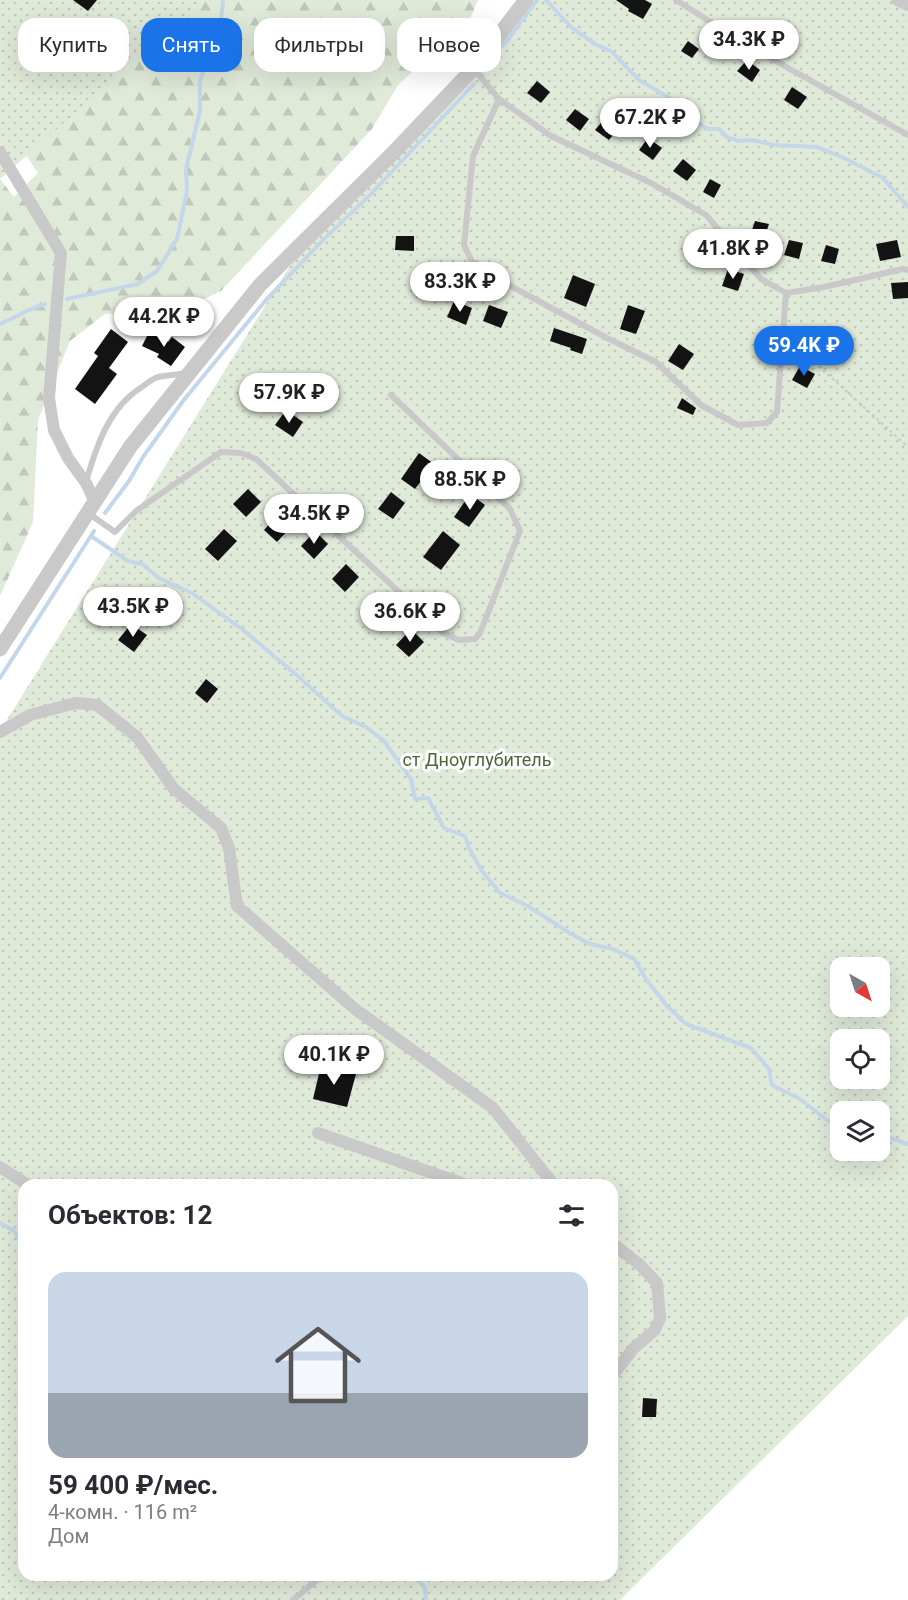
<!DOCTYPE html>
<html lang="ru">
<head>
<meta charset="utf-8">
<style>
	body { margin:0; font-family:Roboto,sans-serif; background:#f7f7f7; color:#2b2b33; height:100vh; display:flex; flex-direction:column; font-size:22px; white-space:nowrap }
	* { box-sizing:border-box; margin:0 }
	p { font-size:20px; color:#7c7c81 }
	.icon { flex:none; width:33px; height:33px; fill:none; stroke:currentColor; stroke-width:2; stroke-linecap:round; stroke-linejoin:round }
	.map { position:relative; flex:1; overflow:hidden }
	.drawer { position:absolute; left:18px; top:1179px; width:600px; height:402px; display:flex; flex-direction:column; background:#fff; border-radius:18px; box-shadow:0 6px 24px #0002 }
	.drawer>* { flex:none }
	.hud { position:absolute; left:18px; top:18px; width:600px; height:54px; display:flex; gap:12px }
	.needle { width:39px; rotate:141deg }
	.buttons { position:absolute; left:830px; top:957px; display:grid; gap:12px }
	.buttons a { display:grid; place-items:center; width:60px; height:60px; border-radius:12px; background:#fff; box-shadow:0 6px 24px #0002; font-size:30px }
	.price { position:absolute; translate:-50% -51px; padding:0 14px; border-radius:21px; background:#fff; color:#222; font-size:20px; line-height:39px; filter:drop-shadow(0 2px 3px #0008) }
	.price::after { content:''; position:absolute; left:50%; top:36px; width:18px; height:14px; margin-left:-9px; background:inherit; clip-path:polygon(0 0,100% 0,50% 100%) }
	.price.active { background:#1a73e8; color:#fff }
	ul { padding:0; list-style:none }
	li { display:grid; align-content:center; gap:12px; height:318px; padding:0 30px }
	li+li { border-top:2px solid #e1e1e2 }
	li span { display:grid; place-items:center; height:186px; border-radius:18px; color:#555 }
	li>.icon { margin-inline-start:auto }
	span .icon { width:108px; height:108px; fill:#fffc; stroke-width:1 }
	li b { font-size:26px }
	h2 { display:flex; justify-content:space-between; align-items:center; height:72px; padding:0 30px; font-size:26px }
	.pill { padding:0 21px; border-radius:18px; background:#fff; box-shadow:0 6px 24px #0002; font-size:21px; line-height:54px }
	.pill.active { background:#1a73e8; color:#fff }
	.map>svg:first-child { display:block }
	.forest { fill:url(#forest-firs) }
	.garden { fill:url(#garden-dots); fill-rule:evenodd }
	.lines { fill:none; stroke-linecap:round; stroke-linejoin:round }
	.stream { stroke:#c4d7ea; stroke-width:4 }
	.building { fill:#131313 }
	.path { stroke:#c9c9c9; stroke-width:2; stroke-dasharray:3 3; stroke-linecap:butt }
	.service { stroke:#c9c9c9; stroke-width:6 }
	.minor { stroke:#c9c9c9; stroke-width:12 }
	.tertiary { stroke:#c9c9c9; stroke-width:15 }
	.labels { text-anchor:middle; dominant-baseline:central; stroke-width:6; stroke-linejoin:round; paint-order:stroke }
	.park-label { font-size:18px; fill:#4a673a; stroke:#fff }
</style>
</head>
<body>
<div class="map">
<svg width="908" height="1600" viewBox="0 0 908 1600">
	<defs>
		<pattern id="forest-firs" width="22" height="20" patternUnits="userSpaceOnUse" patternTransform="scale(1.5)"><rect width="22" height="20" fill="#e0ead9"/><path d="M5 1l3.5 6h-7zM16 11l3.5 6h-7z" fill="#c0c9ba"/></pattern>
		<pattern id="garden-dots" width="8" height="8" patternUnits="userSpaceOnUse" patternTransform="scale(1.5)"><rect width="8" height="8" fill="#e0ead9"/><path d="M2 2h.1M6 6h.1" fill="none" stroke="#c0c9ba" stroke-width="1.8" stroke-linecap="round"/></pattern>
	</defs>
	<rect width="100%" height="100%" fill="#fff"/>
	<!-- forest -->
	<path class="forest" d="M112,0H478L470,19L398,85L372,129L221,291L193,304L139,312L105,314L70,341L38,420L33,522L0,596V179L14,197L38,173L0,115Z"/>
	<!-- garden -->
	<g class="garden">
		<path d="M0,0H204L0,179Z"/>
		<path d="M526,0H908V1316L620,1600H0V731L290,266ZM840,968H879V1006H840ZM840,1040H879V1078H840ZM840,1112H879V1150H840ZM24,1185H612V1575H24Z"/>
	</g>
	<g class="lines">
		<!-- stream -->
		<g class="stream">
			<path d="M546,0L571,27L595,44L612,52L639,80L668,97L694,120L708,129H719L727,137L739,141L752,140L774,145L817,147L842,157L883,178L908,207"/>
			<path d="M487,69L491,58L507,41L537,0"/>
			<path d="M67,299L138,284L157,271L177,239L187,191L186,169L200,111V81L208,56L220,32L223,0"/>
			<path d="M0,324C15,318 29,308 45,304"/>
			<path d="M105,513L129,481L143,457L183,401L266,300L324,239L368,197L474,84"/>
			<path d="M91,536L128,561L142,564L159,578L192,593L243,630L299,677L342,716L366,727L384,741L411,779L415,799L428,798L444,828L465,836L469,848L482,871L500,893L528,906L571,934L590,944L613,949L634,959L646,979L667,1006L686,1024L751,1048L769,1069L772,1085L800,1099L840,1130"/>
			<path d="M0,678L94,531"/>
			<path d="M879,1134L908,1144"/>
			<path d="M0,1223L14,1231L24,1248"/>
			<path d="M414,1575L425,1588L426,1600"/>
		</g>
	</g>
	<!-- building -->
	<g class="building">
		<path d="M73,0H97L88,11Z"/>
		<path d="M616,0H645L652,4L643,19L628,11L629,9Z"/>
		<path d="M688,41L699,49L692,58L681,51Z"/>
		<path d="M747,60L760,70L752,82L737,71Z"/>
		<path d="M537,81L550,92L541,103L527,93Z"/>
		<path d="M792,87L807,97L798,109L784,100Z"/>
		<path d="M575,109L589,119L580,131L566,120Z"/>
		<path d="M605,118L618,129L609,140L595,130Z"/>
		<path d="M648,138L662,148L653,160L639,150Z"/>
		<path d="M683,159L696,170L687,181L673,171Z"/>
		<path d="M710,179L721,185L714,198L703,192Z"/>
		<path d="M755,221L769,224L764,239L750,236Z"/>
		<path d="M396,236H414V251L395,250Z"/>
		<path d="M789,240L803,243L799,259L784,255Z"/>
		<path d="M897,240L901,257L880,261L876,244Z"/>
		<path d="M826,245L839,249L835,264L821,261Z"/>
		<path d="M728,269L744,274L738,291L722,286Z"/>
		<path d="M573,275L595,284L586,307L564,298Z"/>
		<path d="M908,282V298L893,299L891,283Z"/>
		<path d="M454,301L472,308L466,325L447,317Z"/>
		<path d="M489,305L508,312L501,328L483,321Z"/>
		<path d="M628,305L645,311L636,334L620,329Z"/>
		<path d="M554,328L587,339L582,354L570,350L571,348L550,341Z"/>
		<path d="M111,329L128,342L109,368L117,374L95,404L75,389L98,356L94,353Z"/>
		<path d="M149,332L168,342L172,337L185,347L171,366L157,357L159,354L142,346Z"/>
		<path d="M679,344L694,354L683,370L668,361Z"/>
		<path d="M800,366L815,374L807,388L792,380Z"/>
		<path d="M682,398L696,408L693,415L677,408Z"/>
		<path d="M286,410L303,422L293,437L275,425Z"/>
		<path d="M419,453L434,464L415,489L401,479Z"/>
		<path d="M248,489L261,502L246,517L233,504Z"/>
		<path d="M391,492L405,503L393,519L378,509Z"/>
		<path d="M470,494L485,505L469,527L454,517Z"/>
		<path d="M278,515L291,527L277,542L264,530Z"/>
		<path d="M224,529L237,541L218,561L205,549Z"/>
		<path d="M315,531L328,544L314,559L301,546Z"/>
		<path d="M443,531L460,545L441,570L423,557Z"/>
		<path d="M346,564L359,577L345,592L332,579Z"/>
		<path d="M374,594L387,607L373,622L360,609Z"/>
		<path d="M131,624L147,635L134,652L118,640Z"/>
		<path d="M411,629L424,642L409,657L396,645Z"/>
		<path d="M206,679L218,689L207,703L195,693Z"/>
		<path d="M321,1065L356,1074L347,1107L313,1099Z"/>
		<path d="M643,1398L657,1399L656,1417H642Z"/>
	</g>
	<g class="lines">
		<!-- path -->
		<path class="path" d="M792,342L908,447"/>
		<!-- service -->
		<g class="service">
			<path d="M676,0L747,45L908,135"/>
			<path d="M474,69L499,99L551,136L651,183L706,215L761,279L786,293L824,287L903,269L908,270"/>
			<path d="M499,99L473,156L464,245L472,262L503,282L607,338L656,362L701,405L738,425L767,423L777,412L786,293"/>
			<path d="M86,482C96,447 109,407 142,387C147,383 152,379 158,377C167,375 177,375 186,373"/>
			<path d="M88,513L115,532L136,511L221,452L241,453L256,459L443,633L459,640L475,639L480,633L520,531L510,509L391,395"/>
			<path d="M293,1600L323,1575"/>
		</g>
		<!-- minor -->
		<g class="minor">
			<path d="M897,0L908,5"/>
			<path d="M0,152L61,253L49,398L54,430L68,458L86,483L95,502"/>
			<path d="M0,732L30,715L76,703L97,705L137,737L174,789L221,828L229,848L237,906L355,1009L493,1108L554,1185"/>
			<path d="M318,1133L467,1185"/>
			<path d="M0,1167L28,1185"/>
			<path d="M612,1243L639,1264L657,1283L660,1318L655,1330L634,1348L612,1376"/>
		</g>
		<!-- tertiary -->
		<path class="tertiary" d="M0,649L130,447L260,285L395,151L473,69L526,0"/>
	</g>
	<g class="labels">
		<!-- park labels -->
		<g class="park-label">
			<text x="477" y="759">ст Дноуглубитель</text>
		</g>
	</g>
</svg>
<div class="buttons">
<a><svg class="needle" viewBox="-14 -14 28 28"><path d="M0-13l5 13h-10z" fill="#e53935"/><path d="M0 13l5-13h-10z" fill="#7c7c81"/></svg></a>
<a><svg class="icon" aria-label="locate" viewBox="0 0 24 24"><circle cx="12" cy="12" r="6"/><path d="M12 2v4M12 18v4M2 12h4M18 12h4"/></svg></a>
<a><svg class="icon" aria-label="layers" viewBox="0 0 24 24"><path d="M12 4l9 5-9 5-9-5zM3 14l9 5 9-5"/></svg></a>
</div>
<b class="price" style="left:749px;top:71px">34.3K ₽</b>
<b class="price" style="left:650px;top:149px">67.2K ₽</b>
<b class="price" style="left:733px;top:280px">41.8K ₽</b>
<b class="price" style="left:460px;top:313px">83.3K ₽</b>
<b class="price" style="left:164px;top:348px">44.2K ₽</b>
<b class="price active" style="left:804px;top:377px">59.4K ₽</b>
<b class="price" style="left:289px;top:424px">57.9K ₽</b>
<b class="price" style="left:470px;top:511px">88.5K ₽</b>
<b class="price" style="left:314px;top:545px">34.5K ₽</b>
<b class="price" style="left:133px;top:638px">43.5K ₽</b>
<b class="price" style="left:410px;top:643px">36.6K ₽</b>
<b class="price" style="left:334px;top:1086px">40.1K ₽</b>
<div class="hud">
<a class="pill">Купить</a>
<a class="pill active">Снять</a>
<a class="pill">Фильтры</a>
<a class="pill">Новое</a>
</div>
<section class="drawer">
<h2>Объектов: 12<svg class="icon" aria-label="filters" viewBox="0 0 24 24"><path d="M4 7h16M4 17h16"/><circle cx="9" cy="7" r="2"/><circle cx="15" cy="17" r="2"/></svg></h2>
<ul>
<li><span style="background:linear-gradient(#c9d6e8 65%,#9aa5b1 0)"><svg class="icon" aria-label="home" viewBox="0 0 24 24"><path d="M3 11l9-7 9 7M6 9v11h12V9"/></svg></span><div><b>59 400 ₽/мес.</b><p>4-комн. · 116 m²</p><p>Дом</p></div></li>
</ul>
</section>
</div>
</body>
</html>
